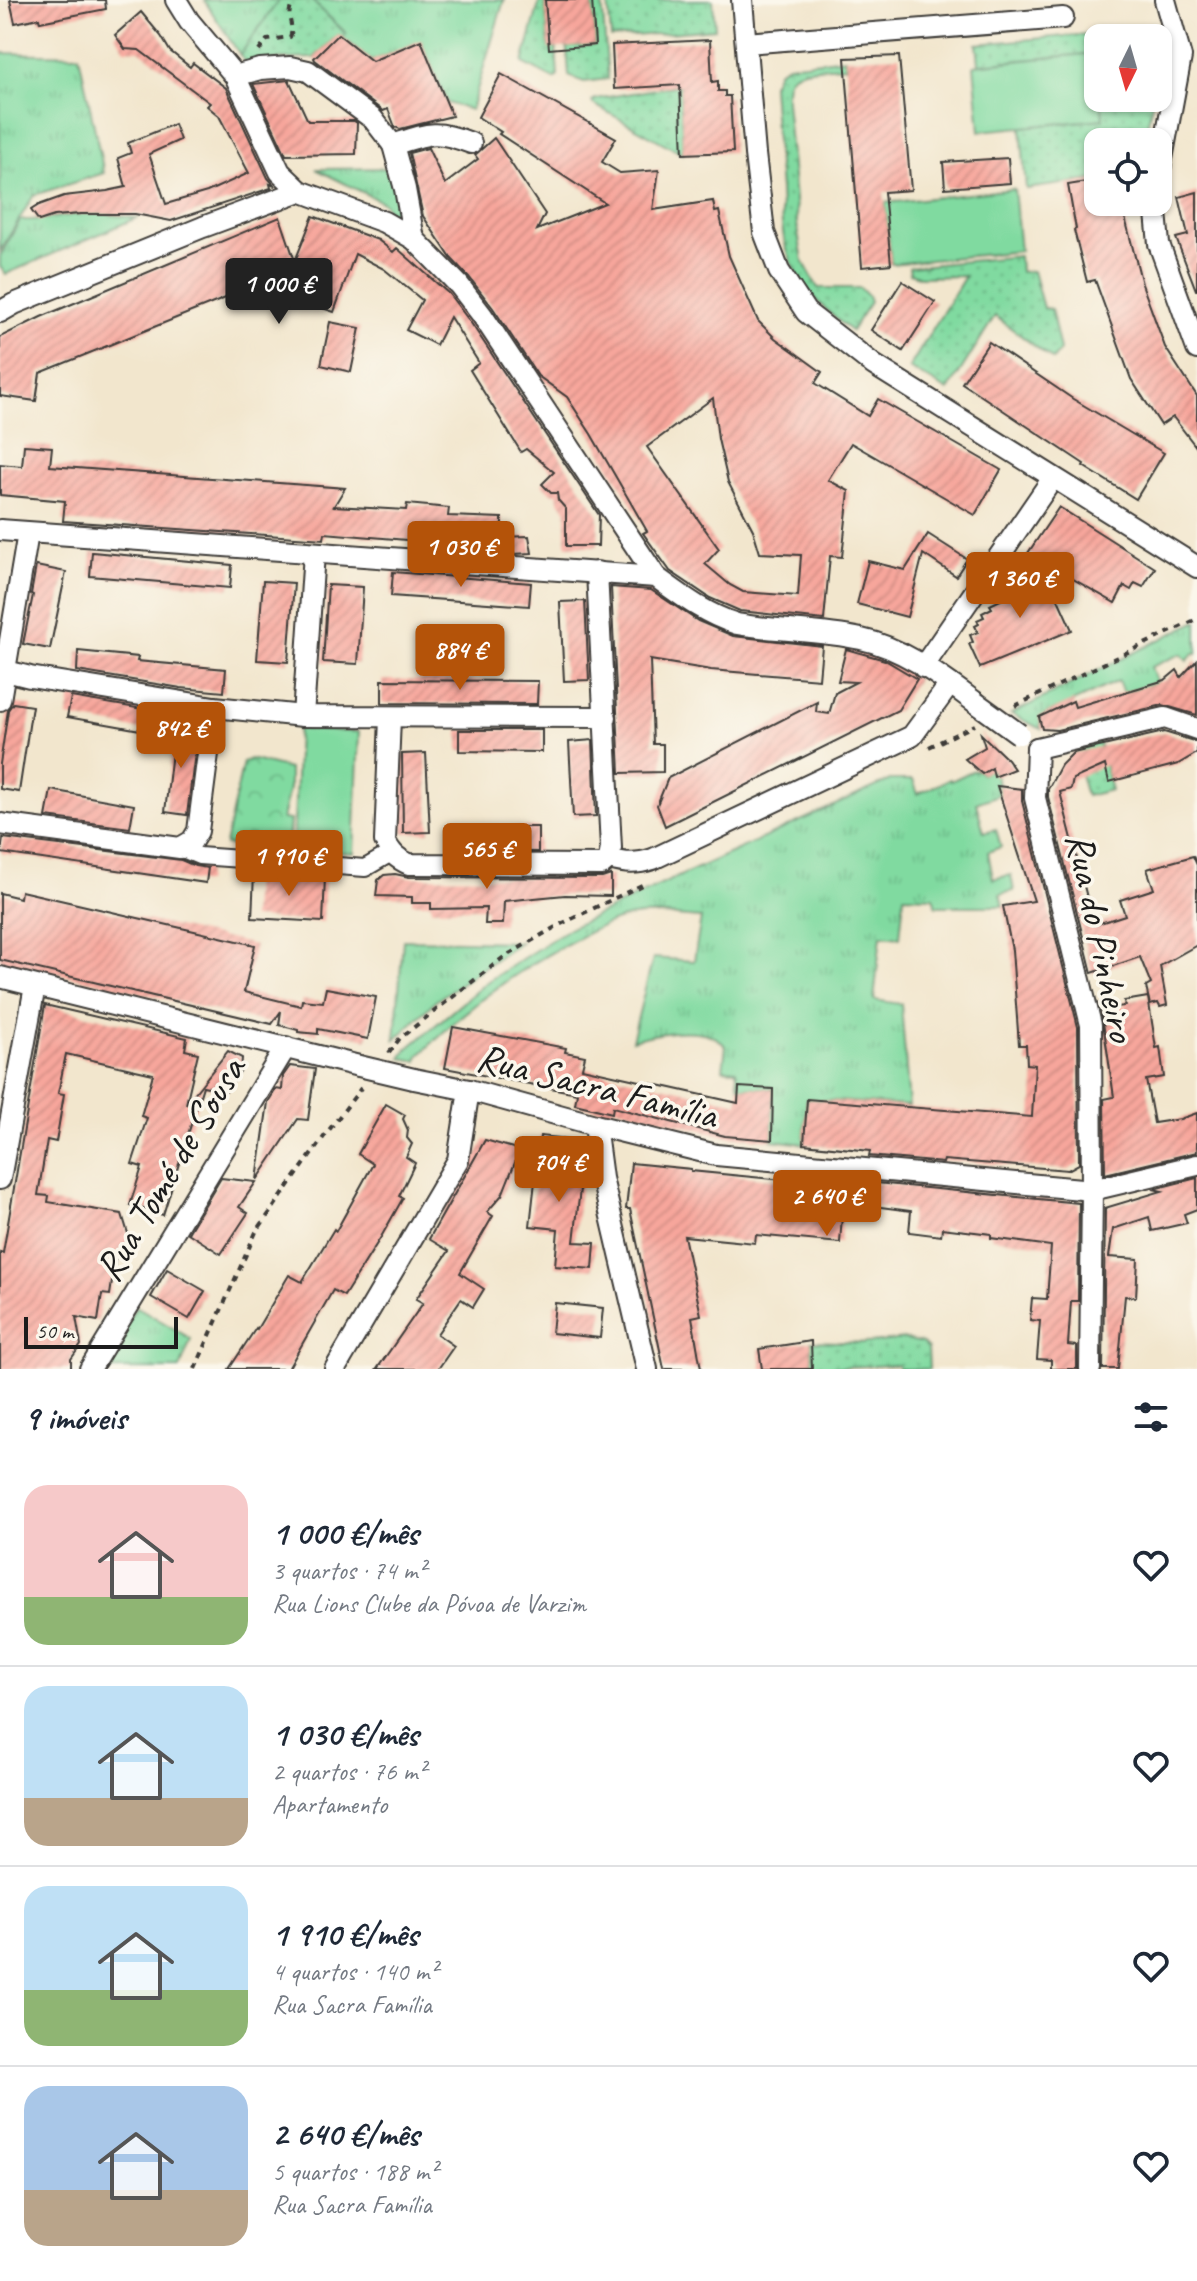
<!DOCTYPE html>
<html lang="pt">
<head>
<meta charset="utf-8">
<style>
	body { margin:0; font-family:Caveat,sans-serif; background:#f6f6f7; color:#1f2937; height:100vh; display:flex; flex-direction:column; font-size:30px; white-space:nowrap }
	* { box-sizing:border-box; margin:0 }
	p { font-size:26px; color:#747a83 }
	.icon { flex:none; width:44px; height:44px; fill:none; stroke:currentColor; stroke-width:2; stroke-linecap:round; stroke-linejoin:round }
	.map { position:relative; height:1369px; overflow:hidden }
	.sheet { display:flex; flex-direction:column; background:#fff; flex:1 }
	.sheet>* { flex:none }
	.needle { width:52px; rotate:185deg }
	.controls { position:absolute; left:1084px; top:24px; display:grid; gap:16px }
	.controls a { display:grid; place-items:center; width:88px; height:88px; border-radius:16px; background:#fff; box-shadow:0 2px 6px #0004; font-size:40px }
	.scale { position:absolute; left:24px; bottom:20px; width:154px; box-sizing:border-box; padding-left:8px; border:4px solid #1c1c1c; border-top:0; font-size:22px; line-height:28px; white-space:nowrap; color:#1c1c1c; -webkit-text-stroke:6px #fbf7ec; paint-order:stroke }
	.price { position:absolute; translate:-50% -68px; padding:0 18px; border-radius:8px; background:#b45309; color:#fff; font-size:26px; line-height:52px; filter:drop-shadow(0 2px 4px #0008) }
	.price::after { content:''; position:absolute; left:50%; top:48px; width:24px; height:18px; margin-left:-12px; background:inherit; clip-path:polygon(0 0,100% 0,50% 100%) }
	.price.active { background:#222; color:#fff }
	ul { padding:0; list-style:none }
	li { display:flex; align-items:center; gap:24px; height:200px; padding:0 24px }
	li+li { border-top:2px solid #e0e1e3 }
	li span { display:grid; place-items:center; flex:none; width:224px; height:160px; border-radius:24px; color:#555 }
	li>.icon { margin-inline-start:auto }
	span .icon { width:96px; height:96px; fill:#fffc; stroke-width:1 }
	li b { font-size:34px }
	h2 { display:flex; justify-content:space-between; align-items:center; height:96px; padding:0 24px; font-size:34px }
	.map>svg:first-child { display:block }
	.grass { fill:url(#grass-tufts); stroke:#4e7b5e; stroke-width:2 }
	.park { fill:url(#park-crowns); stroke:#4e7b5e; stroke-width:2 }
	.garden { fill:url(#garden-dots); stroke:#4e7b5e; stroke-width:2 }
	.pitch { fill:#80daa0; stroke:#4e7b5e; stroke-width:2 }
	.building { fill:url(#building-hatch); fill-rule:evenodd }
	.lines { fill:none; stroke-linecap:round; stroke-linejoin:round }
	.pedestrian-casing { stroke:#3c3a37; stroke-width:20 }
	.minor-casing { stroke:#3c3a37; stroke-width:24 }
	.path { stroke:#3c3a37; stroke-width:4; stroke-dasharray:6 6; stroke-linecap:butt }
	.pedestrian { stroke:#fff; stroke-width:16 }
	.minor { stroke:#fff; stroke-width:20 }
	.minor-bridge-casing { stroke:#3c3a37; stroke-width:24; stroke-linecap:butt }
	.minor-bridge { stroke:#fff; stroke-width:20 }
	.labels { text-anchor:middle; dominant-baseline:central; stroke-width:7; stroke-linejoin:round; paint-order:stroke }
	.street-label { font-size:40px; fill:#1c1c1c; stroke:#fbf7ec }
</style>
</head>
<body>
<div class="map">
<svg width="1197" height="1369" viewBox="0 0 1197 1369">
	<defs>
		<pattern id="grass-tufts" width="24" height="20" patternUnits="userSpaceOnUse" patternTransform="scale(2)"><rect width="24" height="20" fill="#80daa0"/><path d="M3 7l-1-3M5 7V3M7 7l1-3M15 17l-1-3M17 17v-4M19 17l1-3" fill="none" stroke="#6eba89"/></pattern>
		<pattern id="park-crowns" width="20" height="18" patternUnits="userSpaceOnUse" patternTransform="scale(2)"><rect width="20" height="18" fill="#80daa0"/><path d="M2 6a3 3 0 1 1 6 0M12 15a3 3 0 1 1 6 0" fill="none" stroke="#6eba89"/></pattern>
		<pattern id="garden-dots" width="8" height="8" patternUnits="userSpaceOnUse" patternTransform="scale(2)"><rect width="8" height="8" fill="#80daa0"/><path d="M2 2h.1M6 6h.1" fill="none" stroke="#6eba89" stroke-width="1.8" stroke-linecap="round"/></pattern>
		<pattern id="building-hatch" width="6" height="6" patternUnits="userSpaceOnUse" patternTransform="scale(2)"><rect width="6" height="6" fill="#f7a69b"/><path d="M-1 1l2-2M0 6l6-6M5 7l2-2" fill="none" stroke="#d38e85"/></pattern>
	</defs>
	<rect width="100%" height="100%" fill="#fbf7ec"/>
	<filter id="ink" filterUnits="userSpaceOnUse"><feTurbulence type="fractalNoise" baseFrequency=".0125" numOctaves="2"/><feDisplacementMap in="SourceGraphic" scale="16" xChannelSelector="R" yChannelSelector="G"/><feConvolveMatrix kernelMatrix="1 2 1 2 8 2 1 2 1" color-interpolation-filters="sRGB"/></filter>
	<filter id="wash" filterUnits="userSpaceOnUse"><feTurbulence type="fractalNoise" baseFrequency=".006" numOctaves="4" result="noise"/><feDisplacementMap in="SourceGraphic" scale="32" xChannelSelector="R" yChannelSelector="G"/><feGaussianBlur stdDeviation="1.8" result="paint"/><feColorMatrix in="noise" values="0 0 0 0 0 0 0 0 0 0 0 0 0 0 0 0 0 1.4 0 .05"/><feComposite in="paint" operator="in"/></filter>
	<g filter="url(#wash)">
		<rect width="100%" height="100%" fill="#f2e6cd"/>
		<!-- grass -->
		<g class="grass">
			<path d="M204,0H279L240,55Z"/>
			<path d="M311,0H504L471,110L447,103L421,41L372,61L342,37L346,33Z"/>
			<path d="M0,53L79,55L104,173L34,195L0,251Z"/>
			<path d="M393,168L400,218C390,218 388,210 384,203L316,169Z"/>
			<path d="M82,214H105L137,218L6,274L0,267V256L20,220C41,221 61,216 82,214Z"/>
			<path d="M1197,621V654L1194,653L1187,661L1181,654L1151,667L1157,683L1123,693L1118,681L1040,717L1041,729L1011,714Z"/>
			<path d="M976,769L982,774L989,769L996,776L1000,794L976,803L984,832L996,829L1001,847L988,852L993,879L1011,875L1014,891L1000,894L1003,906H936L933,897L904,896L900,937L881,935L874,1000L901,1004L909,1106L807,1099L804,1144L772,1140L773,1089L739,1087L736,1070L723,1069L726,1046C722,1043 716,1036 710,1035C690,1027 653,1034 632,1040L653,958L694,961L701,918C680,917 654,912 633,916C615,919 598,928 582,936C520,967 466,1007 419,1056L417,1061L401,1058L406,1050L488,981L568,929L669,881L890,780H913L918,794L950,779L951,781Z"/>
			<path d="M403,940L520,942L434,1002L395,1040Z"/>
			<path d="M136,1306L191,1339L180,1369H101Z"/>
		</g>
		<!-- park -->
		<path class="park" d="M250,759L289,769V789L282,819L290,820L288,847L225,845L243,762Z"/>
		<!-- garden -->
		<g class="garden">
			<path d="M279,0H311L346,34L342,37L338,35L314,58L264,60L248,67L240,55Z"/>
			<path d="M540,0H545L549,48H556L558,76L554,79L523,63Z"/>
			<path d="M592,0H602L608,79L584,82L569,76L567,47L595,45Z"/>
			<path d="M608,0H713L715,29L611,38Z"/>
			<path d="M1154,28L1158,38H1098V66L1096,53L979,64L977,44Z"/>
			<path d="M845,58L846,66C834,67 801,67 792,75C785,81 786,92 786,101L798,233L803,261L818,288H860L868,296L870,302L851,331C824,310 797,285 787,250C781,231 781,209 780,189C777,154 774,119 772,84L779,70L788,65Z"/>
			<path d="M680,85L683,154L593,104L592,101L596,99Z"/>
			<path d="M1101,98H1153L1144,142H1098V179L1026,189L1021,127L1103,119Z"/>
			<path d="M1019,256L1020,272L1033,271L1043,308L1051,309L1060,350L1053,360L995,316L948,391L909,368L965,276L920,277L910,273L909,267Z"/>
			<path d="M1098,739L1111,790L1086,796L1074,752Z"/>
			<path d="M905,1339L922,1343L928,1349L929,1369H898V1365L812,1368L811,1341L870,1343Z"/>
		</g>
		<!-- pitch -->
		<g class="pitch">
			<path d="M1097,53L1098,98H1101L1103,119L980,131L974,65Z"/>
			<path d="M1014,189L1020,251L891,264L885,203Z"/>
			<path d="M298,729L359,732L354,853L293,850Z"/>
		</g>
		<g id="blocks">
			<!-- building -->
			<g class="building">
				<path d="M10,0H105L106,9L40,22L39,18L15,23Z"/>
				<path d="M545,0H592L595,45L549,49Z"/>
				<path d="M141,12L161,36L170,51L190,67L193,63L226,88L268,178L275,186L270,184L271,188L171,221L135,214H81L54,216L39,221L31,210L39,205L64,196L107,191L126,187L118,158L131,153L128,143L174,124L180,140L149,154L166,204L207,192L249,173L219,116L207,106L210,103L139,50L125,49L115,35Z"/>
				<path d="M338,34L372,61L421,40L452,116L400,129L395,127L388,109L383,111L315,60L314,58Z"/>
				<path d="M710,40L712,82L718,81V91H725V96H730L733,152L683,154L680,85L614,89L612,45Z"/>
				<path d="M899,56L911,190L884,192L891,264L862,267L845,58Z"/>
				<path d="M501,74L616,138L602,162L620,173L659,170L653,210L713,201L715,212L719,211L729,256L758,321L775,338L822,372L815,383L868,416L878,399L1001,470L975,515L851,443L828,480L849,491L842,557L830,556L824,620L740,611L710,598L670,571L643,533L647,531L591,434L567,397L538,376L493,308L469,277L451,258L423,216L409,153L428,148L445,184L478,159L475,155L494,138L545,214L537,230L605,203L499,134L501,132L478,117ZM713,398L718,439L728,482L753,530L760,553L801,555L798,596L743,592L730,585L705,564L719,549L647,447Z"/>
				<path d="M289,80L308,121H354L357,123L356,154L286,155L253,84Z"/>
				<path d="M1008,158L1010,183L945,188L943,162Z"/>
				<path d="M1098,180V202H1121L1142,284L1165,347L1197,396V448L1173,417L1161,425L1131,379L1095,280L1087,282L1074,230L1076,229L1068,185Z"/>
				<path d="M1197,192V290H1196L1176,238L1188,235L1179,197Z"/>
				<path d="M313,216L378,240L393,252L397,248L449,294L471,323L599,515L598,546H566V509L558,500L557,493H551L542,484L554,472L526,449L521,452L470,370L479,363L450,317L436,345L406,330L422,300L384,269L355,254L334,312L299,300L305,266L40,373L36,401L0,396V337L41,317L280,217L295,261Z"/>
				<path d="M902,281L935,302L903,351L871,330Z"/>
				<path d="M330,322L360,328L351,372L321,365Z"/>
				<path d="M989,342L1073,399L1164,453L1136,499L1083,466L1084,464L962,383Z"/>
				<path d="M24,445L52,447L50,466L345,488L334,506L406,510L407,504L449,508L448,516L502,518V537L529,536L532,553L512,554L465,550V545L325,533L324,539L63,521L65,501L0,495V464L22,466Z"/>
				<path d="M1059,507L1155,568L1143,587L1135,583L1131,590L1124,586L1115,603L1028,553Z"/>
				<path d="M928,534L967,559L956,576L923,554L907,617L857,604L868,561L905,570Z"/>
				<path d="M92,552L232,565L230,588L90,576Z"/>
				<path d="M36,566L66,572L50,649L23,644L33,595L31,594Z"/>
				<path d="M1044,568L1072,630L980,668L969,644L973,642L970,635L978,632L975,626L979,624L977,620L984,617L982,613L992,608L990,605L1007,597L1003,586Z"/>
				<path d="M393,572L531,583L529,606L391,596Z"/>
				<path d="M263,581L294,583L288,662L257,660Z"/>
				<path d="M328,585L363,587L358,664L323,662Z"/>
				<path d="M611,587L651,590L698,621L733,636L822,646L819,679L711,670L650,660L653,744H663V772L620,773Z"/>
				<path d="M585,601L589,680L564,681L560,602Z"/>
				<path d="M846,649L885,660L917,679L898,710L665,826L657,805L668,778L817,702L816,712L829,714L835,693L856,682L838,681Z"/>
				<path d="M78,651L138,657L137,661L226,669L224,692L181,688L77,671Z"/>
				<path d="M1197,660V715L1163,705L1057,730L1042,729L1039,717L1073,701L1075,707L1165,680L1177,670L1181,677Z"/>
				<path d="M382,680L538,681L537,704L382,703Z"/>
				<path d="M71,697L149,710L146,731L67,717Z"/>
				<path d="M13,703L32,706L19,792L0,789V764L8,710Z"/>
				<path d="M175,726L198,729L187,815L165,812Z"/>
				<path d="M459,730H542V752L459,751Z"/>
				<path d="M1164,732L1197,742V753L1178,764L1109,782L1105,765L1073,779L1071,789L1060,792L1094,925L1125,915L1120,900L1154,889L1147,869L1193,856L1197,865V945L1160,966L1167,1005L1160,1007L1158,1003L1150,1005L1146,987L1151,984L1140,957L1092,973L1048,797V789L1061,765L1073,753Z"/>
				<path d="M981,734L1007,759L1014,769L994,777L992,768L982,774L965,759L985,747Z"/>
				<path d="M593,740L596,816L573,817L569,742Z"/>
				<path d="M426,753L430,832L403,833L402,754Z"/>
				<path d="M997,786L1022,789V801L1078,1027L1079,1164L1068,1170L944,1160L943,1163L869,1156L870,1151L804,1144L807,1099L1032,1117L1035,1065L1027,1064L1026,1045H1019L1012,950L1003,906L1034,901Z"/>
				<path d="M51,790L134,805L130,828L46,817Z"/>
				<path d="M455,827H538V852L455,851Z"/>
				<path d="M3,838L181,860L195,866L208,868L206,883L1,853Z"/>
				<path d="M254,874L325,877L323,922L252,918Z"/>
				<path d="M395,874L409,877L602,878L611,875V896L565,895L504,901L503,924H485L486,908L431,909V903H412V897L376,896L378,880L384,875Z"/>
				<path d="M21,891L255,945L244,992L301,1006L302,1000L323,1002L326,988L376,997L368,1039L318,1029V1034L298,1032V1030L279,1025L281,1011L272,1024L0,960V893L20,898Z"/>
				<path d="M1148,997L1156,1048L1160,1047L1164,1077L1146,1080L1154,1123L1180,1119L1197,1113V1152L1105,1174L1104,1099L1114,1097L1101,1009L1125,1006L1124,1001Z"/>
				<path d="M45,1005L187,1038L185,1050L198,1053L186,1104L228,1051L242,1058L241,1070L227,1091L203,1086L163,1215L130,1205L142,1167L132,1164L147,1118L141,1116L153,1074L66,1054L58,1093L64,1094L56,1142L47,1140L38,1195L49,1196L48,1202L122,1214L130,1240L116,1255L110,1295L102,1294L98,1321L76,1317L81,1345L71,1359V1369H0V1252L3,1253Z"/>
				<path d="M453,1027L566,1048L565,1052L585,1056L582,1068L738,1103L739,1087L773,1089L772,1140L725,1136L613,1107L612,1113L575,1104L577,1093L445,1068Z"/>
				<path d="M290,1066L315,1069L308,1120L298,1119L257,1180L268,1102L276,1089L282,1090L283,1076Z"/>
				<path d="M386,1104L405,1115L403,1119L408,1130L407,1138L412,1144L406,1157L415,1163L399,1196L403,1198L381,1237L344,1296L333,1290L288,1369H229L256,1328L257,1329L289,1275L302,1282L334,1229L336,1231L373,1164L358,1154Z"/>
				<path d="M540,1136L569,1139L566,1178L581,1180L574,1242L595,1243L593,1269L555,1266L558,1229L530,1226Z"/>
				<path d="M485,1140L520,1150L502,1195L487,1212L493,1216L460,1273L484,1289L473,1307L461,1299L437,1334L454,1346L438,1369H377L423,1303L416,1299L449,1251L429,1239Z"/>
				<path d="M631,1163L691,1169V1171L865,1188L866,1182L1079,1203L1078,1301H1071L1068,1345L1077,1346V1369H1051V1360L1037,1359L1040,1321L1030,1320L1032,1298L1047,1299L1051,1246L991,1238V1234L942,1228L941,1236L909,1232L911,1211L843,1202L840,1243L756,1235L755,1243L684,1236L701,1315L692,1317L701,1369H664L630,1209H626Z"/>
				<path d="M221,1178L256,1182L239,1207L248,1213L221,1254L188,1233Z"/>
				<path d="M1197,1178V1209L1184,1214L1187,1223L1152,1231L1149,1217L1113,1229L1109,1257L1138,1259L1136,1297L1125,1296L1118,1369H1103L1105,1208L1162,1191L1153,1189Z"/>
				<path d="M167,1269L205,1291L189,1319L151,1297Z"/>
				<path d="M555,1303L603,1308L600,1338L552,1333Z"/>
				<path d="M811,1341L812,1369H762L759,1349Z"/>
			</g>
		</g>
	</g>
	<g filter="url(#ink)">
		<use href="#blocks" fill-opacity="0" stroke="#3c3a37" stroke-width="2"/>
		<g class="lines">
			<defs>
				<path id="pedestrian" d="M180,848L199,856L365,868L391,853"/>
				<g id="minor">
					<path d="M176,0L189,21L235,76L280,172L300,191L384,222L414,239L459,285L482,315L656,577"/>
					<path d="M742,0L755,154L764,232L779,271L806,312L874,365L1197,567"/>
					<path d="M746,43L1063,18"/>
					<path d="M235,76L260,69L290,67L308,71L373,119L393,145C429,133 435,129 471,143"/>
					<path d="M393,145L405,189L414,239"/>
					<path d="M1158,180L1181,57L1165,0"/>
					<path d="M1155,202L1159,244L1197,349"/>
					<path d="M0,312L14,304L203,227L300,191"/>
					<path d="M0,530L656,577C682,596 705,614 737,624C777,631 820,630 861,639C904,648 941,677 975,702"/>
					<path d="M923,667L1053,478"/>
					<path d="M6,671L30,677L214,707L303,716L606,717"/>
					<path d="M0,700L28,533"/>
					<path d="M303,716L314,553"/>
					<path d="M390,718L385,841C391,853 397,859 409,864L602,865L609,859L611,848L597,572"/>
					<path d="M1037,748L1035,798L1091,1025L1092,1190L1090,1369"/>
					<path d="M1037,748L1165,718L1197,729"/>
					<path d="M0,824L180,848L192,841L198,831L214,707"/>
					<path d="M609,859C626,864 637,864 653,859L912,736L950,684"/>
					<path d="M0,977L359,1066"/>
					<path d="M414,1079L469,1090L595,1125L716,1155L1092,1190L1197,1165"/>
					<path d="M595,1125L602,1178L647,1369"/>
					<path d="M0,1179L35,986"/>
					<path d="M90,1369L286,1047"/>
					<path d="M335,1369L458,1160L469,1090"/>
				</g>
			</defs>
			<!-- pedestrian casing -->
			<use href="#pedestrian" class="pedestrian-casing"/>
			<!-- minor casing -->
			<use href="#minor" class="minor-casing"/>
			<!-- path -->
			<g class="path">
				<path d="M259,51L267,40L290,37C295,26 286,19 291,7"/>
				<path d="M1015,706L1197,619"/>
				<path d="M929,747L975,725"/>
				<path d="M389,1053L400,1038L504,957L559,925L646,883"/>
				<path d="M195,1369L256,1232L326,1134L361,1088"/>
			</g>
			<!-- pedestrian -->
			<use href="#pedestrian" class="pedestrian"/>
			<!-- minor -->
			<use href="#minor" class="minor"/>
			<defs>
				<g id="minor-bridge">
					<path d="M975,702L1019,734"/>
					<path d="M359,1066L414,1079"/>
				</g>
			</defs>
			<!-- minor-bridge casing -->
			<use href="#minor-bridge" class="minor-bridge-casing"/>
			<!-- minor-bridge -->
			<use href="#minor-bridge" class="minor-bridge"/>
		</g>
	</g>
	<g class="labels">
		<!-- street labels -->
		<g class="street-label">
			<text transform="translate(1101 937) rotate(78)">Rua do Pinheiro</text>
			<text transform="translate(597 1086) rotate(14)">Rua Sacra Família</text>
			<text transform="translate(170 1169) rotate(-59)">Rua Tomé de Sousa</text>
		</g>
	</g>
</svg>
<div class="controls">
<a><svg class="needle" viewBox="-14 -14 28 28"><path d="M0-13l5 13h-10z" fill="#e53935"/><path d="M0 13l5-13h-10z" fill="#747a83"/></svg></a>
<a><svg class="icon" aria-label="locate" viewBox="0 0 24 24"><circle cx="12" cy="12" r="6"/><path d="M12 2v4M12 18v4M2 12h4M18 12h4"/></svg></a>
</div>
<div class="scale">50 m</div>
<b class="price active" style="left:279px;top:326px">1 000 €</b>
<b class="price" style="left:461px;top:589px">1 030 €</b>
<b class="price" style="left:1020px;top:620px">1 360 €</b>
<b class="price" style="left:460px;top:692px">884 €</b>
<b class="price" style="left:181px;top:770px">842 €</b>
<b class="price" style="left:487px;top:891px">565 €</b>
<b class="price" style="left:289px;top:898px">1 910 €</b>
<b class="price" style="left:559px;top:1204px">704 €</b>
<b class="price" style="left:827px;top:1238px">2 640 €</b>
</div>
<section class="sheet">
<h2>9 imóveis<svg class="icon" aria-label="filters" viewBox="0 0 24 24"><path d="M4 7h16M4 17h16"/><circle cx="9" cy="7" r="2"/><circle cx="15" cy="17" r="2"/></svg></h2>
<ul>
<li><span style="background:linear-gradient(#f6c9c9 70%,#8fb573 0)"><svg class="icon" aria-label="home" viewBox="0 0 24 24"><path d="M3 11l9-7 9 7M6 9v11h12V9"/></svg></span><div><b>1 000 €/mês</b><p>3 quartos · 74 m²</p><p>Rua Lions Clube da Póvoa de Varzim</p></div><svg class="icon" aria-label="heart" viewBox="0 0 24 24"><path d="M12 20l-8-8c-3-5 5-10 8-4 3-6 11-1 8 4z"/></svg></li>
<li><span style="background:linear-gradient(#bfe0f5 70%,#b9a48a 0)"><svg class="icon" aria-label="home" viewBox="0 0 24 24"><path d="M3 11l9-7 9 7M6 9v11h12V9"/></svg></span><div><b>1 030 €/mês</b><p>2 quartos · 76 m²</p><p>Apartamento</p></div><svg class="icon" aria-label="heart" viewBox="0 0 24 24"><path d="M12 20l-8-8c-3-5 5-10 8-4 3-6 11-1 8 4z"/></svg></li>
<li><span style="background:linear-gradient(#bfe0f5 65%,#8fb573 0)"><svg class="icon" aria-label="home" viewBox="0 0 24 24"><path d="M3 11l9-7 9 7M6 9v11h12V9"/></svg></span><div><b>1 910 €/mês</b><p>4 quartos · 140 m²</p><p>Rua Sacra Família</p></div><svg class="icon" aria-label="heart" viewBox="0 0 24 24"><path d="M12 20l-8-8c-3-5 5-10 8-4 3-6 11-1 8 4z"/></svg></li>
<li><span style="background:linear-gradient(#a9c7e8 65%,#b9a48a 0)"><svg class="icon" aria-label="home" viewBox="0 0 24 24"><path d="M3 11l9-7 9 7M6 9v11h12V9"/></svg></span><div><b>2 640 €/mês</b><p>5 quartos · 188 m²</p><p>Rua Sacra Família</p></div><svg class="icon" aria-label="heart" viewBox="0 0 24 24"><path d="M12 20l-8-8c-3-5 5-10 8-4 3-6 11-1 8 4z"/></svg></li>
</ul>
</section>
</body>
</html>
